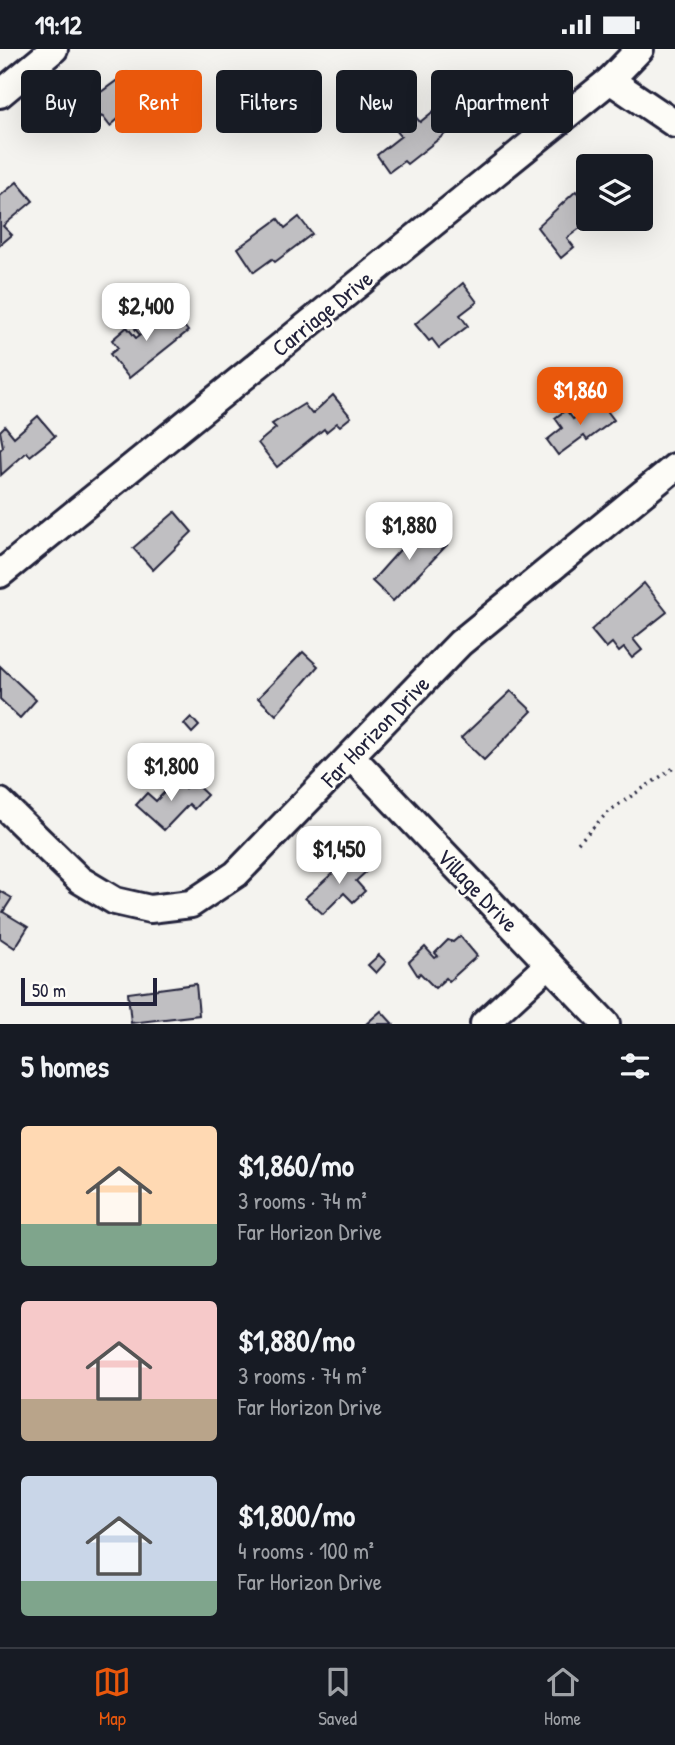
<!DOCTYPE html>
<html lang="en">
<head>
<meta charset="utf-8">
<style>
	body { margin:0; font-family:"Patrick Hand",sans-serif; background:#242831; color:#f1f3f6; height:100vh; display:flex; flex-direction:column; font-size:26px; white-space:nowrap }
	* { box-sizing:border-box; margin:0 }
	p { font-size:23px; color:#9ea1a6 }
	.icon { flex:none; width:38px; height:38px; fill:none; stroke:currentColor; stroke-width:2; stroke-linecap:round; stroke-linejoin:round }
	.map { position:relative; height:975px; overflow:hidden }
	.sheet { display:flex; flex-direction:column; background:#171b24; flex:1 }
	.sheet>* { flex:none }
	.guide { position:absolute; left:21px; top:21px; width:634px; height:63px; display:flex; gap:14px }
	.controls { position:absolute; left:576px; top:105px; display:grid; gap:14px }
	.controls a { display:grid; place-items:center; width:77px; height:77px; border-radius:7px; background:#171b24; box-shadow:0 7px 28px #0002; font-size:35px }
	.scale { position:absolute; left:21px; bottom:18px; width:136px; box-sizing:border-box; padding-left:7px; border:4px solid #22223b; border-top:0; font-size:19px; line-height:24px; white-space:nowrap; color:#22223b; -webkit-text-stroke:5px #fdfcf7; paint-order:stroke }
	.price { position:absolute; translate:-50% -60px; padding:0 16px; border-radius:14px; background:#fff; color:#222; font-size:23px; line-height:46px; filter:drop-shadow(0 2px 4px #0008) }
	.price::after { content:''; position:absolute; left:50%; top:42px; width:21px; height:16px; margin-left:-10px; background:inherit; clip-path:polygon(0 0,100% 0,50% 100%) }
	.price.on { background:#ea580c; color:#fff }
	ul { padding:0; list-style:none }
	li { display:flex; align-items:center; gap:21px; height:175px; padding:0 21px }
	li span { display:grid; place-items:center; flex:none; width:196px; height:140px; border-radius:7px; color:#555 }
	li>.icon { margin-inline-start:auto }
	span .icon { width:84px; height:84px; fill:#fffc; stroke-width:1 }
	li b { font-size:30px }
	h2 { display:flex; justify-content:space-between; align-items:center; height:84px; padding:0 21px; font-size:30px }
	.pill { padding:0 24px; border-radius:7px; background:#171b24; box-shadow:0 7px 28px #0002; font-size:24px; line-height:63px }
	.pill.on { background:#ea580c; color:#fff }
	.status { display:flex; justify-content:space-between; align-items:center; height:49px; padding:0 35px; background:#171b24; direction:ltr }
	.status svg { height:19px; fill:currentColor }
	.tab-bar { display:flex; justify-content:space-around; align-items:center; height:98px; border-top:2px solid #363941; background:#171b24; font-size:19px; color:#9ea1a6 }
	.tab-bar a { display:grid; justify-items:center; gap:4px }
	.tab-bar .on { color:#ea580c }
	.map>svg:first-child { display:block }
	.building { fill:#c0bfc2; stroke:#22223b; stroke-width:2 }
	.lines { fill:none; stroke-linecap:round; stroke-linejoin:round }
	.minor-casing { stroke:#22223b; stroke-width:32 }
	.path { stroke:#22223b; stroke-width:3.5; stroke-dasharray:2 5; stroke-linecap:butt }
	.minor { stroke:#fdfcf7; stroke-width:26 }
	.labels { text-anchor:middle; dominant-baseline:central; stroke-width:5; stroke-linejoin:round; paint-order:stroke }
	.street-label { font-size:23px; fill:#22223b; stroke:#fdfcf7 }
</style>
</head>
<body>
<div class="status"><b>19:12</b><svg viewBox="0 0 49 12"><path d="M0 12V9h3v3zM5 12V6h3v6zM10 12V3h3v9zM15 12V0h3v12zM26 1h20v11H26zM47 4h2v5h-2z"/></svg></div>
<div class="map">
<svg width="675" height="975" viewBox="0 0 675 975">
	<rect width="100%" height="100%" fill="#f4f3ef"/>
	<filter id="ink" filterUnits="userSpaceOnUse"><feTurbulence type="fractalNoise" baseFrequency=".0143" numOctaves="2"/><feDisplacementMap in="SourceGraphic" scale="14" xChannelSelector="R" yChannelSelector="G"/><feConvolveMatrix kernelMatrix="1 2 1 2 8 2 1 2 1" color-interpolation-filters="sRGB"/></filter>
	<g filter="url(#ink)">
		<!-- building -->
		<g class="building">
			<path d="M127,24L142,43L120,60L124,65L110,77L102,67L95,73L82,57Z"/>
			<path d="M435,61L450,81L407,115L404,112L389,123L377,106L401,87L395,80L414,66L420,73Z"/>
			<path d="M17,133L33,152L3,177L12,186L0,196V147Z"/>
			<path d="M576,142L588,158V170H592L567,189L574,198L561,209L537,178Z"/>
			<path d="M299,168L312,185L275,213L272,210L254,223L238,199L278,170L285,179Z"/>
			<path d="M463,234L477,253L460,266L468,277L439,299L432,290L429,292L415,275Z"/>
			<path d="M173,263L188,282L129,329L110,305L118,299L112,291L127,278L136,289L140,286L135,280L154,265L160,273Z"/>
			<path d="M333,346L351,368L340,377L337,374L326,383L324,380L277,418L258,394L276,379L272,375L304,355L312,365Z"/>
			<path d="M599,351L614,371L587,391L584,387L558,406L547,391L562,379L555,369L566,361L573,370Z"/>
			<path d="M38,367L55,387L30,407L27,403L1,426L0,401L3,398L0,382L5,377L14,388Z"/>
			<path d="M175,463L192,483L153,521L133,499Z"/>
			<path d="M413,479L421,487L429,479L447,496L393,552L372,532L406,494L402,490Z"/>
			<path d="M644,534L667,563L633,590L642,601L632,609L624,599L619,603L612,594L606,599L591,581Z"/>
			<path d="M303,603L318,617L276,666L258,649Z"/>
			<path d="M0,617L36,651L20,669L0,650Z"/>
			<path d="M511,642L532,662L484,711L461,689Z"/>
			<path d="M191,668L199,677L192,684L184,675Z"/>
			<path d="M177,730L185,739L192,732L207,746L194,760L189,755L164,781L136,756L147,744L156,752Z"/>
			<path d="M353,806L368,821L356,832L365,842L353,853L344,844L323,865L305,849Z"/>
			<path d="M0,842L12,849L3,863L28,878L15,899L0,889Z"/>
			<path d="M460,887L477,907L449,932L446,929L435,939L420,924L418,927L409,913L425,898L435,909L438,907L435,904L448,891L453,893Z"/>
			<path d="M379,906L386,913L376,924L368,916Z"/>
			<path d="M196,935L199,966L131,974L128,944Z"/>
			<path d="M381,962L393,975H366Z"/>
		</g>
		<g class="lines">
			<defs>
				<g id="minor">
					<path d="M610,31L675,75"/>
					<path d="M0,45L54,0"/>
					<path d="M0,525L610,31L640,0"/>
					<path d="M351,707L606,975"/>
					<path d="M0,753L80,831L115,852L150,860L191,855L236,825L460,594L675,418"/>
					<path d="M484,975L549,915"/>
				</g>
			</defs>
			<!-- minor casing -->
			<use href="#minor" class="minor-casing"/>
			<!-- path -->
			<path class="path" d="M578,794L609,762L675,718"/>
			<!-- minor -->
			<use href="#minor" class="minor"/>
		</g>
	</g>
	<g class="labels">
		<!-- street labels -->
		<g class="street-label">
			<text transform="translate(322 264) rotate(-39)">Carriage Drive</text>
			<text transform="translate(375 682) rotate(-46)">Far Horizon Drive</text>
			<text transform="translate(478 841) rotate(46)">Village Drive</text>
		</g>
	</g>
</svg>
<div class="controls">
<a><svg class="icon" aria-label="layers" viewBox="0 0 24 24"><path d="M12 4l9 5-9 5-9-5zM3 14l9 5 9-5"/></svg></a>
</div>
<div class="scale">50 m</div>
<b class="price" style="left:146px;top:294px">$2,400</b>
<b class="price on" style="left:580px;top:378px">$1,860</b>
<b class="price" style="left:409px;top:513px">$1,880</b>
<b class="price" style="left:171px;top:754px">$1,800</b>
<b class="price" style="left:339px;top:837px">$1,450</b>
<div class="guide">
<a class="pill">Buy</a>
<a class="pill on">Rent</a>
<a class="pill">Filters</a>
<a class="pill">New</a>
<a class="pill">Apartment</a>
</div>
</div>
<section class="sheet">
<h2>5 homes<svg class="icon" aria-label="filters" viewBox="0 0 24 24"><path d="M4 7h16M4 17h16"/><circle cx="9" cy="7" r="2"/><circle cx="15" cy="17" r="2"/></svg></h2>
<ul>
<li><span style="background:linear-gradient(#ffd9b3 70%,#7fa58c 0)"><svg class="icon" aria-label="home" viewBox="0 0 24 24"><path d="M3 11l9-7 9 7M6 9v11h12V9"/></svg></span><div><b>$1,860/mo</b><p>3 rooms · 74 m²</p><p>Far Horizon Drive</p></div></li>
<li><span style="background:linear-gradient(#f6c9c9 70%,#b9a48a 0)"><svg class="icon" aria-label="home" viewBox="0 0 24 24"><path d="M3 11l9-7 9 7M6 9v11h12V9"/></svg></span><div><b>$1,880/mo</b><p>3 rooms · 74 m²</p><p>Far Horizon Drive</p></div></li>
<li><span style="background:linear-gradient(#c9d6e8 75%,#7fa58c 0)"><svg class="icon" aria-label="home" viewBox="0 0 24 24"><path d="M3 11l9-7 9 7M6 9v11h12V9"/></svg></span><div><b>$1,800/mo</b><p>4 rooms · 100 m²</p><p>Far Horizon Drive</p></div></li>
</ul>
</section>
<nav class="tab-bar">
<a class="on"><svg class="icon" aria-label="map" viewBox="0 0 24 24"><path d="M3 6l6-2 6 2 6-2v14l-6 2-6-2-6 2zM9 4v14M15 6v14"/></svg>Map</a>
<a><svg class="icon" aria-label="saved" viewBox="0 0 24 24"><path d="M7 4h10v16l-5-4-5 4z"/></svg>Saved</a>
<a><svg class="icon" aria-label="home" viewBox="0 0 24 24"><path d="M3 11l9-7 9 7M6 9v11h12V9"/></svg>Home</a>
</nav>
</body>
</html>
